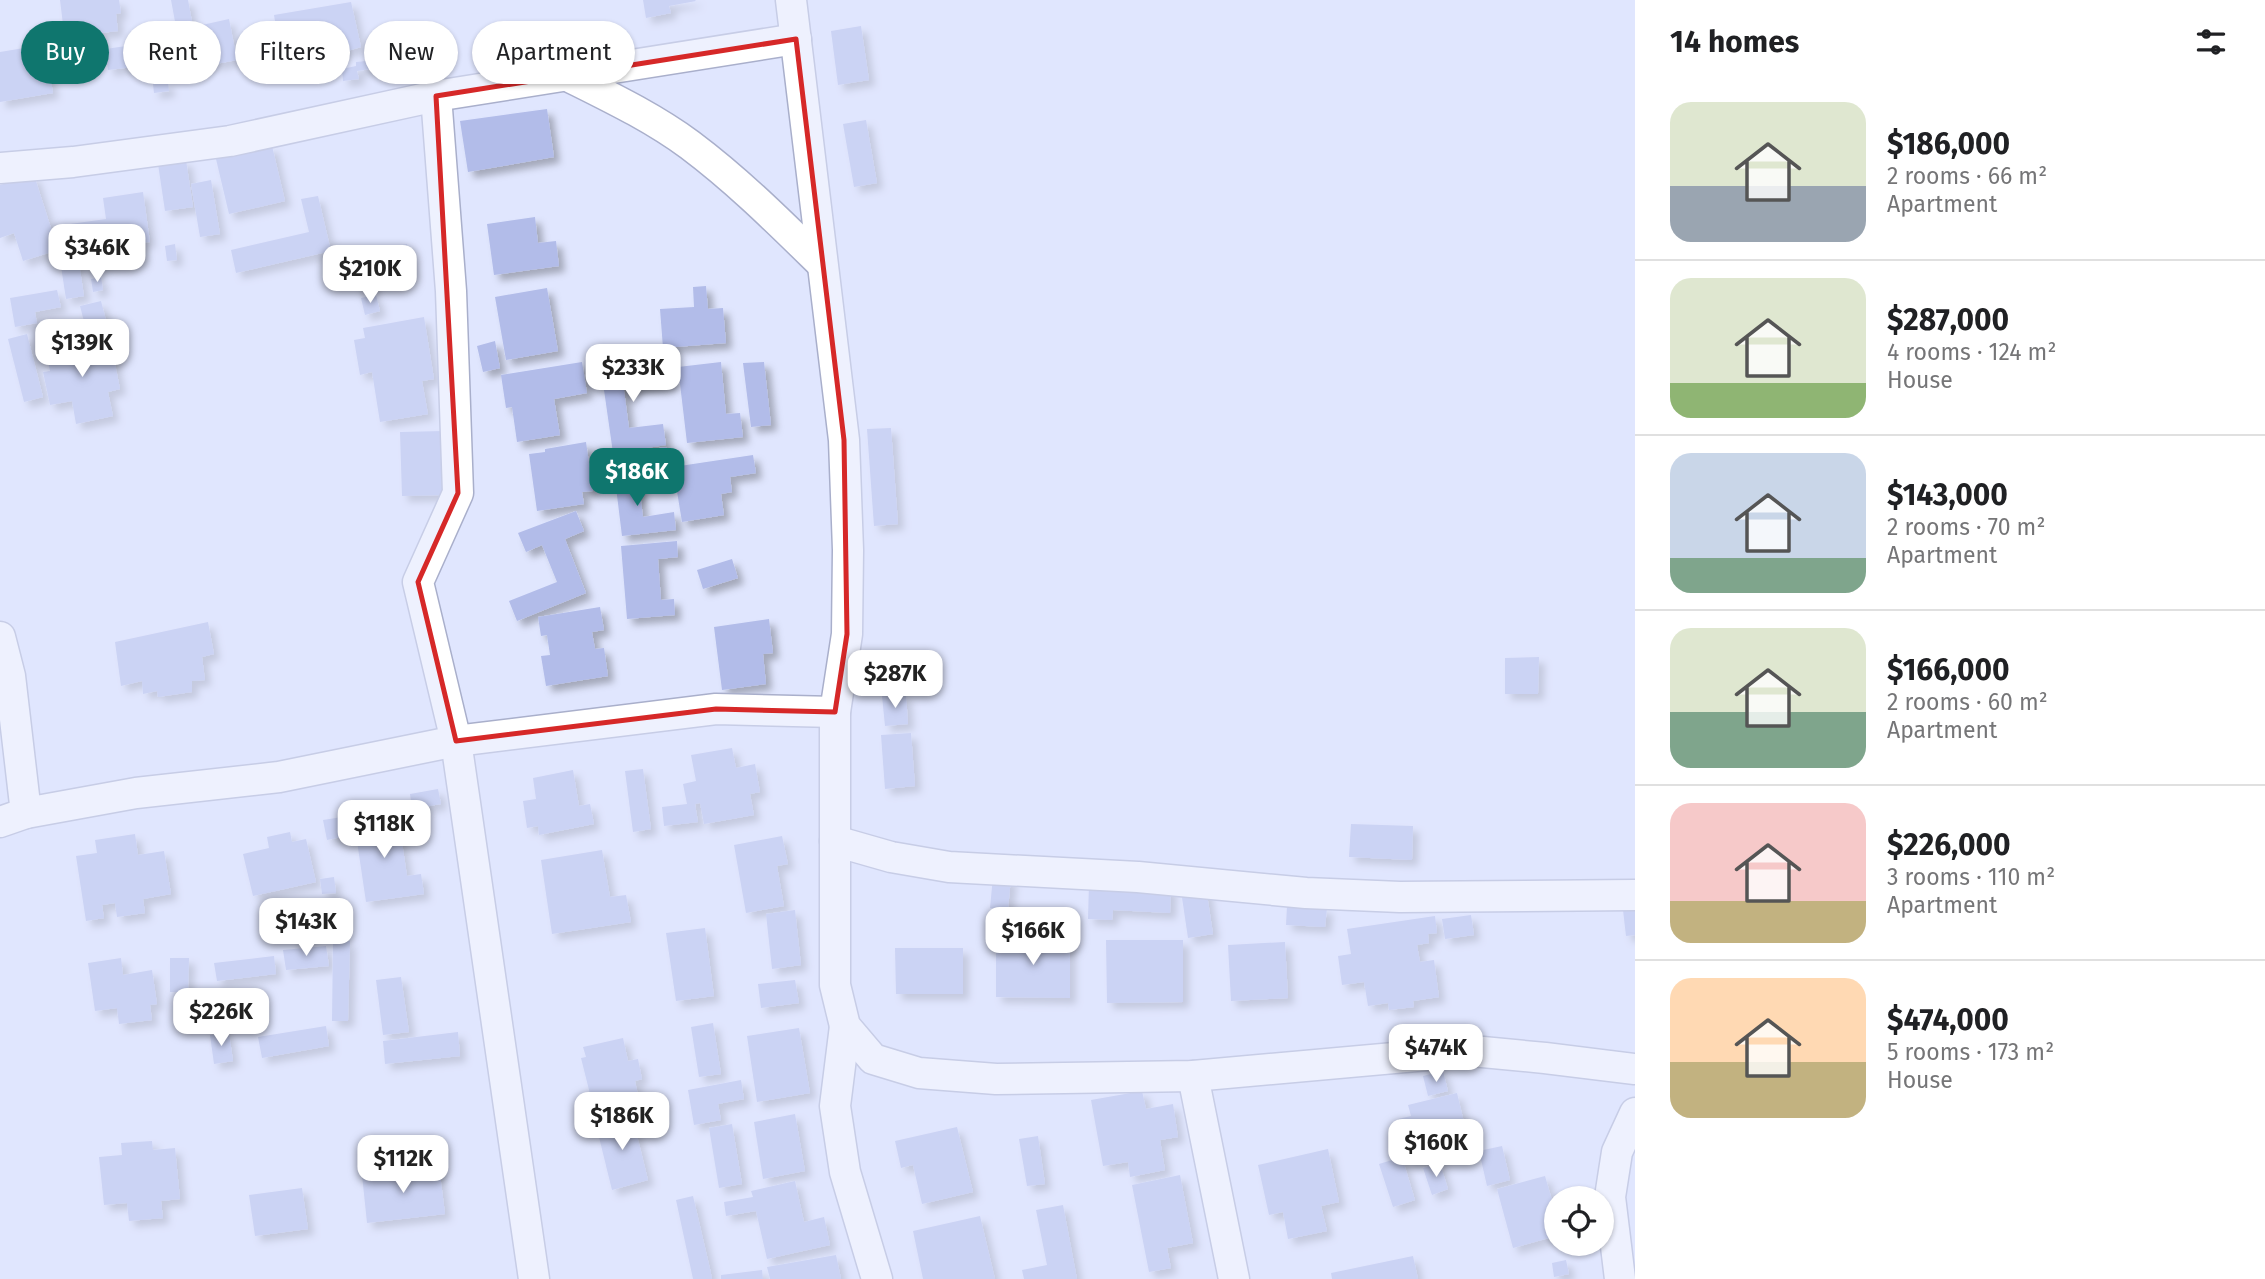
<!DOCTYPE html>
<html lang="en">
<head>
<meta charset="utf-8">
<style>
	body { margin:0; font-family:"Fira Sans",sans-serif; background:#f6f6f6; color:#202124; height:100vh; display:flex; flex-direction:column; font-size:26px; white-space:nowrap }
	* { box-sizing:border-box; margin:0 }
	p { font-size:23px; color:#757577 }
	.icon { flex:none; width:38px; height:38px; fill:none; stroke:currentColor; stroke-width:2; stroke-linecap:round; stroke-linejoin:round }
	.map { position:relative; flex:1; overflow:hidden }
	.side { display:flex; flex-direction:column; background:#fff; width:630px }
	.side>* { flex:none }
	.hud { position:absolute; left:21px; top:21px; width:665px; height:63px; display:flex; gap:14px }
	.tools { position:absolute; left:1544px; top:1186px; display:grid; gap:14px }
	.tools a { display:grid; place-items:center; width:70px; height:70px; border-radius:50%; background:#fff; box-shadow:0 2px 5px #0004; font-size:35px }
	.price { position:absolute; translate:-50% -60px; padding:0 16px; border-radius:14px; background:#fff; color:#222; font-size:23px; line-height:46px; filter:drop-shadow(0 2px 4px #0008) }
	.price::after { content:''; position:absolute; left:50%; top:42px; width:21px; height:16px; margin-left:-10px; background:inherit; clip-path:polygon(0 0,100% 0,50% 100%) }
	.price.selected { background:#0f766e; color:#fff }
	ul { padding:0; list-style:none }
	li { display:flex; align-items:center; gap:21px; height:175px; padding:0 35px }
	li+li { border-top:2px solid #e0e0e0 }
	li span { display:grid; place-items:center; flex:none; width:196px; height:140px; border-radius:21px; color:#555 }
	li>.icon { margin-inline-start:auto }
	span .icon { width:84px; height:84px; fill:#fffc; stroke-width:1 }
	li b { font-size:30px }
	h2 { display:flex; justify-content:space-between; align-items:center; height:84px; padding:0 35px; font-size:30px }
	.pill { padding:0 24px; border-radius:32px; background:#fff; box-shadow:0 2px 5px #0004; font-size:24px; line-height:63px }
	.pill.selected { background:#0f766e; color:#fff }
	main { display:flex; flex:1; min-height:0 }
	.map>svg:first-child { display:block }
	.building { fill:#b2bce9; filter:url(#shadow) }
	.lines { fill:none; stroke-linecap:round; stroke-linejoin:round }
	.minor-casing { stroke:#a9afcb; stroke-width:33 }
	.minor { stroke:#fff; stroke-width:30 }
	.marked { fill:none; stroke:#d62828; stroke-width:5; stroke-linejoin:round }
</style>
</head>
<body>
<main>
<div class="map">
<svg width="1635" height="1279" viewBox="0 0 1635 1279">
	<defs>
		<filter id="shadow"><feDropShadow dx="6" dy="6" stdDeviation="3.5" flood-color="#0004"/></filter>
	</defs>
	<rect width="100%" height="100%" fill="#e0e6fe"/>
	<!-- building -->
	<g class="building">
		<path d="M60,0H119L121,13L116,14L118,31L101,33L103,44L66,49Z"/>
		<path d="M171,0H188L193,27L229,19L237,60L184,70Z"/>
		<path d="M643,0H695L696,1L669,6L671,13L646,18Z"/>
		<path d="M351,2L361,47L283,70L274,15Z"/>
		<path d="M861,26L869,80L838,85L831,31Z"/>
		<path d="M148,43L151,65L108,70L105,49Z"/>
		<path d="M36,46L40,72L49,70L53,93L0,102V52Z"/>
		<path d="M376,60L378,68L357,71L359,79L343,81L342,69L356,66V62Z"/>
		<path d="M168,82L169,91L154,93L153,84Z"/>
		<path d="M547,109L554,157L468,172L460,121Z"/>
		<path d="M866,120L877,183L854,187L843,124Z"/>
		<path d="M272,146L285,201L229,214L216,159Z"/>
		<path d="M186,160L193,207L165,211L158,164Z"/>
		<path d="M34,175L58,250L23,261L14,233L0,238V185Z"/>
		<path d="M211,180L220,234L200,237L191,184Z"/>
		<path d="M143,192L150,242L141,243L143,260L99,266L97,248L74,251L70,224L106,219L103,198Z"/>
		<path d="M318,196L331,251L236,273L231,250L309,232L301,199Z"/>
		<path d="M535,217L538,243L556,241L559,266L494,275L487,224Z"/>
		<path d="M175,244L177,260L167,261L165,246Z"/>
		<path d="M407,244L413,275L362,286L355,254Z"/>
		<path d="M78,257L84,296L66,299L60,260Z"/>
		<path d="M101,277L103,290L93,292L91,279Z"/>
		<path d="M706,286L708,309L723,308L726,343L663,348L660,309L694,307L693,287Z"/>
		<path d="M547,288L558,351L506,360L495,297Z"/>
		<path d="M57,290L61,307L35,312L37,323L15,327L10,298Z"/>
		<path d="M376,295L380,311L365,315L361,298Z"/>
		<path d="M101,301L109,332L88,337L80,306Z"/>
		<path d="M424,317L434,379L422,381L428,414L380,422L372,372L360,375L354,340L365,338L363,328Z"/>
		<path d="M27,334L43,397L24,402L8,339Z"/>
		<path d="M76,338L78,349L111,343L120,389L108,392L113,416L76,424L72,401L50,405L43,372L50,371L45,345Z"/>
		<path d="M495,341L500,368L483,372L477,346Z"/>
		<path d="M669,359L672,383L624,390L629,428L663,424L666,445L613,453L601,369Z"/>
		<path d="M582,362L587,393L554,399L560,435L517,442L512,407L506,408L501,375Z"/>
		<path d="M721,362L726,414L740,413L743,437L687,443L678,367Z"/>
		<path d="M764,362L771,425L751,427L743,363Z"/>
		<path d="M891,428L898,524L874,526L867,429Z"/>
		<path d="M444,431L445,448H440L442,495L402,496L400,432Z"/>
		<path d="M586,442L593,491L582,492L584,504L537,511L529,454L545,452V449Z"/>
		<path d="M666,447L669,470L641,473L638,451Z"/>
		<path d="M753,455L756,473L730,477L732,492L721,494L724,515L682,522L673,467Z"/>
		<path d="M637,468L643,517L674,512L676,530L622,536L614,471Z"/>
		<path d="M576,511L584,531L565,539L586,593L517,621L509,601L557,582L542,545L526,552L518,533Z"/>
		<path d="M677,541L678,557L658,559L661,600L674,599L675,615L627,619L621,546Z"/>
		<path d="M732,559L738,578L703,589L697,570Z"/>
		<path d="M600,607L604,630L592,632L595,649L604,648L608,676L546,686L541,656L550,655L547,635L541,636L538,617Z"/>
		<path d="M769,619L773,653L763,654L766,684L722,690L714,627Z"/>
		<path d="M208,622L214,654L202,657L205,680L192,681V692L158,697L157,691L143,694L142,681L121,686L115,642Z"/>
		<path d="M1539,657L1538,694H1505V658Z"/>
		<path d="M906,694L908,724L885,726L882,696Z"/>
		<path d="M911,733L915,786L885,789L881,735Z"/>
		<path d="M732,748L736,768L755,764L760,792L750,794L754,815L704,824L700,803L695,804L698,822L664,826L662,807L687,804L683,784L696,781L691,755Z"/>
		<path d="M643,769L651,829L633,832L625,771Z"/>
		<path d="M573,770L579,806L590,804L594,824L539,835L538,826L527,828L523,801L536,799L533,778Z"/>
		<path d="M438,789L441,804L412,809L410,794Z"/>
		<path d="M398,815L407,876L421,874L424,894L366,902L354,821Z"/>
		<path d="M342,817L346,836L327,840L323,820Z"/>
		<path d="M1351,824L1413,826L1412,860L1349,857Z"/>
		<path d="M290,832L292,842L306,839L316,882L253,896L243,854L269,848L267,837Z"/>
		<path d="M135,834L138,855L164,851L171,894L143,899L145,913L117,917L115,903L102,905L104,918L86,921L76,856L97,853L95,840Z"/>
		<path d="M782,836L788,864L777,866L784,906L746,913L734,845Z"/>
		<path d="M602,850L610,897L626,895L631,922L552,934L541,860Z"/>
		<path d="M993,876L1011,877L1008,909L990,908Z"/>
		<path d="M334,877L336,893L322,894L320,879Z"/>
		<path d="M1089,883L1171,886L1170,913L1113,910L1112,920L1088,919Z"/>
		<path d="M1206,888L1213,934L1188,938L1181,891Z"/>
		<path d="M1287,906L1327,908L1325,927L1286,925Z"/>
		<path d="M1635,909V935L1626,936L1623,910Z"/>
		<path d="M795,910L801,965L772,969L766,914Z"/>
		<path d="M1471,915L1474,935L1445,939L1442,919Z"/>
		<path d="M1435,916L1437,933L1428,934L1429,943L1417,945L1420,962L1434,960L1439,997L1413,1001L1414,1007L1389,1010L1388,1003L1368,1006L1364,982L1342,985L1338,956L1351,954L1347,929Z"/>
		<path d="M705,928L714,996L676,1001L666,933Z"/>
		<path d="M996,935L1070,936V998L996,997Z"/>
		<path d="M1106,940H1183V1002L1107,1003Z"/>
		<path d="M333,941H350L348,1021H332Z"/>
		<path d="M1285,942L1288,998L1231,1001L1228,945Z"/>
		<path d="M326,946L329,966L286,970L283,950Z"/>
		<path d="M895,948H963V994H896Z"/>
		<path d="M274,956L276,974L217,981L214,963Z"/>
		<path d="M121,958L123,975L152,970L157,1004L150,1005L152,1020L119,1024L117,1008L95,1011L88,963Z"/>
		<path d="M170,958H189L188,992H170Z"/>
		<path d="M401,977L409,1032L383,1035L376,980Z"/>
		<path d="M795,980L799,1003L761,1008L758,984Z"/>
		<path d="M713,1023L721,1074L699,1077L691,1027Z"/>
		<path d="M326,1026L329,1046L262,1058L258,1037Z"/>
		<path d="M799,1028L810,1093L757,1102L747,1036Z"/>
		<path d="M458,1032L460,1056L385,1064L383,1041Z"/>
		<path d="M229,1033L233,1061L214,1064L210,1035Z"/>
		<path d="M623,1038L628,1061L638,1059L642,1079L635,1081L638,1095L593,1106L581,1058L586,1057L583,1047Z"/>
		<path d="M1443,1071L1448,1091L1428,1096L1423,1076Z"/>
		<path d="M741,1080L744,1099L718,1104L721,1120L694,1125L688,1090Z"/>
		<path d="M1142,1091L1146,1109L1173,1104L1178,1137L1160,1140L1165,1170L1130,1177L1128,1162L1103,1166L1091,1100Z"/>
		<path d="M1457,1093L1468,1139L1431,1148L1434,1157L1408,1163L1398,1119L1411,1116L1408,1105Z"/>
		<path d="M795,1114L805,1171L763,1179L754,1122Z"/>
		<path d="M632,1115L648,1180L612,1190L596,1125Z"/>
		<path d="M732,1124L742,1184L719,1188L709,1128Z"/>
		<path d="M957,1127L973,1192L922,1204L913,1165L901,1168L895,1141Z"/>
		<path d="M1038,1136L1045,1184L1027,1186L1019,1139Z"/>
		<path d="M152,1141L153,1150L175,1148L180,1199L161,1201L163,1218L129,1221L127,1203L104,1205L99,1157L122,1155L121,1143Z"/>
		<path d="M1502,1146L1510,1180L1487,1186L1479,1151Z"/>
		<path d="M1328,1149L1339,1202L1321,1206L1327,1231L1288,1239L1283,1212L1269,1215L1258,1165Z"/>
		<path d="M1402,1157L1415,1200L1393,1207L1379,1164Z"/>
		<path d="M1440,1163L1448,1189L1432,1195L1423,1168Z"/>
		<path d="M439,1166L445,1214L367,1223L362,1175Z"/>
		<path d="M1180,1175L1193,1243L1167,1248L1171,1268L1149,1272L1132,1185Z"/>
		<path d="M1545,1176L1556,1214V1236L1513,1248L1497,1189Z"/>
		<path d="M795,1181L804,1222L824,1217L830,1245L767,1259L756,1211L726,1216L724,1202L753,1197L751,1191Z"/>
		<path d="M302,1188L308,1229L255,1236L249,1195Z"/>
		<path d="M693,1196L710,1269L712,1279H693L676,1200Z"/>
		<path d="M1063,1205L1077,1279H1024L1022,1270L1047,1265L1036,1210Z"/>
		<path d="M980,1216L995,1279H923L913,1231Z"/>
		<path d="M836,1255L841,1279H770L767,1267Z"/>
		<path d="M1413,1256L1418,1279H1332L1331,1273Z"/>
		<path d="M1566,1260L1569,1274L1554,1277L1552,1263Z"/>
		<path d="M762,1270L763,1279H721V1275Z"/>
	</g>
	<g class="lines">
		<defs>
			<g id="minor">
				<path d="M791,0L844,440L848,550L847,634L835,712V985L845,1026L873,1059L919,1073L996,1079L1193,1076L1472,1051L1545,1058L1635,1069"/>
				<path d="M568,76C610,97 652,117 690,145C738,181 779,222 822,264"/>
				<path d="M436,96L451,291L458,493L418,582L456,741L534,1279"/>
				<path d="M0,168L73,162L230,141L436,96L796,39"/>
				<path d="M0,637L10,676L26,813"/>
				<path d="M0,822L26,813L136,793L279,777L456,741L716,709L835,712"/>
				<path d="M835,841L891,857L949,867L1138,877L1306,893L1400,897L1635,895"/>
				<path d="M845,1026L835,1106L845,1172L877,1279"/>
				<path d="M1193,1076L1234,1279"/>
				<path d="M1620,1279L1610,1197L1617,1152L1635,1113"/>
			</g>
		</defs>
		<!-- minor casing -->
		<use href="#minor" class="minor-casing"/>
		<!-- minor -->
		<use href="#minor" class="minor"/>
	</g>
	<!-- marked area -->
	<path d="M0 0H1635V1279H0ZM796,39L844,440L847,634L835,712L716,709L456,741L418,582L458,493L436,96Z" fill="#e0e6fe" fill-opacity=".55" fill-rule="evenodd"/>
	<path class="marked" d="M796,39L844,440L847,634L835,712L716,709L456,741L418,582L458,493L436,96Z"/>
</svg>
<div class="tools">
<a><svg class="icon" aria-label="locate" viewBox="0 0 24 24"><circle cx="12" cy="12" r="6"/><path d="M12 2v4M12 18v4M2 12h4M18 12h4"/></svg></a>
</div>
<b class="price" style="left:97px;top:284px">$346K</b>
<b class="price" style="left:370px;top:305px">$210K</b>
<b class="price" style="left:82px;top:379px">$139K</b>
<b class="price" style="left:633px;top:404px">$233K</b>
<b class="price selected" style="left:637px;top:508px">$186K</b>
<b class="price" style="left:895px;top:710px">$287K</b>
<b class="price" style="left:384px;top:860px">$118K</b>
<b class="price" style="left:306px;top:958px">$143K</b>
<b class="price" style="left:1033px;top:967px">$166K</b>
<b class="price" style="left:221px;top:1048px">$226K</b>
<b class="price" style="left:1436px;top:1084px">$474K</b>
<b class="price" style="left:622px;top:1152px">$186K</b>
<b class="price" style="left:1436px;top:1179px">$160K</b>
<b class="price" style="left:403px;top:1195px">$112K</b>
<div class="hud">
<a class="pill selected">Buy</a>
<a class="pill">Rent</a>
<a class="pill">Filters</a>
<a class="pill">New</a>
<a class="pill">Apartment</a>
</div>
</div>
<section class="side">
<h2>14 homes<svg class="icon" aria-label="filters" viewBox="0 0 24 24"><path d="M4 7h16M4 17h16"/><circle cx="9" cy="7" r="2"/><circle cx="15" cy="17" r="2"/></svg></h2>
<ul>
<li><span style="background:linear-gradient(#dfe7d0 60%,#9aa5b1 0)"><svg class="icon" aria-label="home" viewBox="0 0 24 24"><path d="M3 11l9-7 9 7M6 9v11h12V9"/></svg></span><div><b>$186,000</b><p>2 rooms · 66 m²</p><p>Apartment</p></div></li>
<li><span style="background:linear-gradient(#dfe7d0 75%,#8fb573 0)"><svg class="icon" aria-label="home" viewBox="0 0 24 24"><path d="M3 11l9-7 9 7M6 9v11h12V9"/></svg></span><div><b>$287,000</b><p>4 rooms · 124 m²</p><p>House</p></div></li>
<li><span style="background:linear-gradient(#c9d6e8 75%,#7fa58c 0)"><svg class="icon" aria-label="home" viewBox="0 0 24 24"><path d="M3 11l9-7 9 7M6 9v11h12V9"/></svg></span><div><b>$143,000</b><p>2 rooms · 70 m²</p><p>Apartment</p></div></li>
<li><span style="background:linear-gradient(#dfe7d0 60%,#7fa58c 0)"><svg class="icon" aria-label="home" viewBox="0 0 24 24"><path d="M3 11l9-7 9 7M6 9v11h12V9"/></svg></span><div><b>$166,000</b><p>2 rooms · 60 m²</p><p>Apartment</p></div></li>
<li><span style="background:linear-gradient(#f6c9c9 70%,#c2b280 0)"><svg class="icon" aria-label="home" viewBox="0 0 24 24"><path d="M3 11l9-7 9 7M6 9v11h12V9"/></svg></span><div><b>$226,000</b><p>3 rooms · 110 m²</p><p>Apartment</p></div></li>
<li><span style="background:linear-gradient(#ffd9b3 60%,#c2b280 0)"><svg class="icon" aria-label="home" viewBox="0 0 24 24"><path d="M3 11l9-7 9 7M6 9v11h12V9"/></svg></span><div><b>$474,000</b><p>5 rooms · 173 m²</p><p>House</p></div></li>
</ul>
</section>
</main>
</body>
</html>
